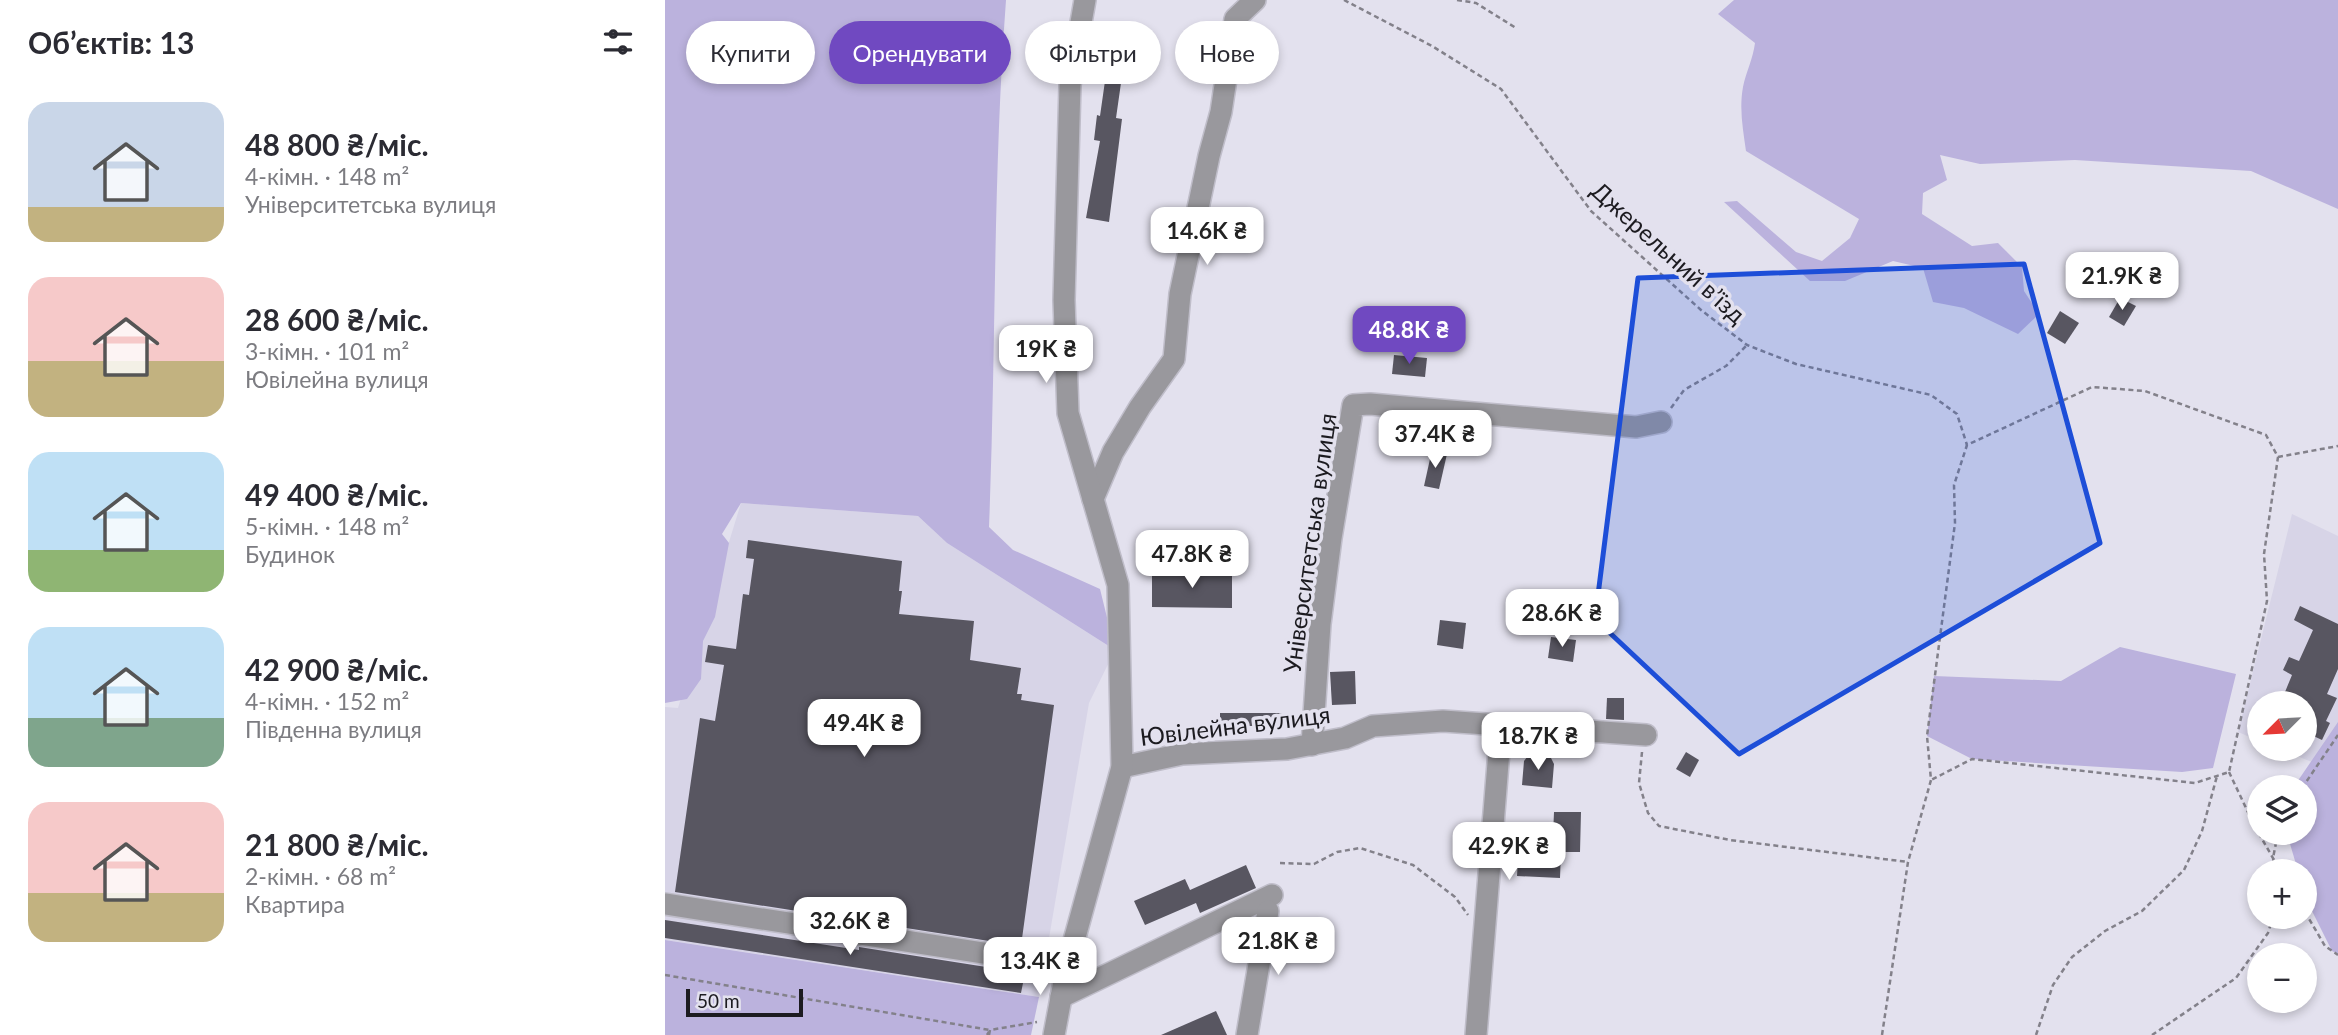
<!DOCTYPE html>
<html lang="uk">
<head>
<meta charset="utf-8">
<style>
	body { margin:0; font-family:Lato,sans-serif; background:#f2f2f3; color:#2b2b33; height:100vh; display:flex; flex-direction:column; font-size:26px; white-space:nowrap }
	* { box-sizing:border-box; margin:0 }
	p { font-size:23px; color:#7c7c81 }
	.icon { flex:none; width:38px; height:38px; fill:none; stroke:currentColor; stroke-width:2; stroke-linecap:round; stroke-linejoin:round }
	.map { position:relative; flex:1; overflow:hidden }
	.details { display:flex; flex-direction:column; background:#fff; width:665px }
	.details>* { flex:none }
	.hud { position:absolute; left:21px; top:21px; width:665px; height:63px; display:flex; gap:14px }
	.needle { width:46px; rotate:246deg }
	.buttons { position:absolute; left:1582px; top:691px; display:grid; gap:14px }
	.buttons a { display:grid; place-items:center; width:70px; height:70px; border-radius:50%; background:#fff; box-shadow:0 4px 10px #0003; font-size:35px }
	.scale { position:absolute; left:21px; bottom:18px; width:117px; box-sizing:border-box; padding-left:7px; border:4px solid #1c1b20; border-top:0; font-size:19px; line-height:24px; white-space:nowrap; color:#1c1b20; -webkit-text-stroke:5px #e3e1ee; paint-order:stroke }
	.price { position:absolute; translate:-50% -60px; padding:0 16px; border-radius:14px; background:#fff; color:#222; font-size:23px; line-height:46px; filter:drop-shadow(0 2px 4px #0008) }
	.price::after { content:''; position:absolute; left:50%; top:42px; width:21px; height:16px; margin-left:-10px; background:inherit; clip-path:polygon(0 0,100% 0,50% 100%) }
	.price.on { background:#7049c1; color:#fff }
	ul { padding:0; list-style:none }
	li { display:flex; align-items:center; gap:21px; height:175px; padding:0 28px }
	li span { display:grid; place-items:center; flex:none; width:196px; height:140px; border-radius:21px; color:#555 }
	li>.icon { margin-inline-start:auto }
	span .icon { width:84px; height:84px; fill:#fffc; stroke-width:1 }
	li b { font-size:30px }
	h2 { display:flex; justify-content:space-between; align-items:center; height:84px; padding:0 28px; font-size:30px }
	.chip { padding:0 24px; border-radius:32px; background:#fff; box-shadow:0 4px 10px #0003; font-size:24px; line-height:63px }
	.chip.on { background:#7049c1; color:#fff }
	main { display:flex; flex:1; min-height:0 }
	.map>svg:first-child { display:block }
	.built { fill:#d7d4e7 }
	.green { fill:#bbb2dd }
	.building { fill:#585661 }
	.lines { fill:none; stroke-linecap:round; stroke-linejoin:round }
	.minor-casing { stroke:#bfbdc9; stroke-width:24 }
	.path { stroke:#83818a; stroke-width:2.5; stroke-dasharray:5 3.5; stroke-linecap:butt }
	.minor { stroke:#99989d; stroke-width:21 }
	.marked { fill:#1d4ed8; fill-opacity:0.2; stroke:#1d4ed8; stroke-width:5; stroke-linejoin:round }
	.labels { text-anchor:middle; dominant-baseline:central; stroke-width:7; stroke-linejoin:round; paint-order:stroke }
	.street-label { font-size:24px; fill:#1c1b20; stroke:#e3e1ee }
</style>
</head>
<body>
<main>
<section class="details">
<h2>Об’єктів: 13<svg class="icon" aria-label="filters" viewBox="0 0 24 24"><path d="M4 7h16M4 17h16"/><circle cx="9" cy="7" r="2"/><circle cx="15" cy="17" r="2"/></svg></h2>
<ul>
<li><span style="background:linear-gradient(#c9d6e8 75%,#c2b280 0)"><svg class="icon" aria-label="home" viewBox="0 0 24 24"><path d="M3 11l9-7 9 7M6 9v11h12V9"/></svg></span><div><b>48 800 ₴/міс.</b><p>4-кімн. · 148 m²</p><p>Університетська вулиця</p></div></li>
<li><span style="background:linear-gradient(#f6c9c9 60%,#c2b280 0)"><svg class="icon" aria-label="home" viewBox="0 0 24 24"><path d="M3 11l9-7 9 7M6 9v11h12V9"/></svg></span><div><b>28 600 ₴/міс.</b><p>3-кімн. · 101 m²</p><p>Ювілейна вулиця</p></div></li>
<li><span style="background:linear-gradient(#bfe0f5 70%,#8fb573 0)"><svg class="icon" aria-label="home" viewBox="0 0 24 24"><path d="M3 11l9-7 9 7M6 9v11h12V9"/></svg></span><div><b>49 400 ₴/міс.</b><p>5-кімн. · 148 m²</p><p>Будинок</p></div></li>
<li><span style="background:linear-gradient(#bfe0f5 65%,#7fa58c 0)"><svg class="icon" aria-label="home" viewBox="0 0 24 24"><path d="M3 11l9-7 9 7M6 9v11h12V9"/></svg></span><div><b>42 900 ₴/міс.</b><p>4-кімн. · 152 m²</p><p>Південна вулиця</p></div></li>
<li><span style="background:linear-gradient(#f6c9c9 65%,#c2b280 0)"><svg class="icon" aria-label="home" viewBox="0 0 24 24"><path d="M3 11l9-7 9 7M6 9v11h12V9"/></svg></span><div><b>21 800 ₴/міс.</b><p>2-кімн. · 68 m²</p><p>Квартира</p></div></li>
</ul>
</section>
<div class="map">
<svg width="1673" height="1035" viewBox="0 0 1673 1035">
	<rect width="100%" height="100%" fill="#e3e1ee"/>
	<!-- built -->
	<g class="built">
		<path d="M76,503L253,516L282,543L450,650L424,703L374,997L0,940V707L13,708Z"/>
		<path d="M1627,514L1673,536V735L1659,767L1615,749H1640V704H1594V741L1573,732Z"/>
	</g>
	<!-- green -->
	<g class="green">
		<path d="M0,0H341C328,175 331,351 324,527L348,550L435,589L450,650L282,543L253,516L76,503L57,534L64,543L50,617L38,641L36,679L22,699L0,703Z"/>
		<path d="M1069,0H1673V209L1586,171L1410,160L1315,164L1275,155L1282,180L1258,193L1257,214L1307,246L1333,243L1357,267L1359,291L1374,314L1353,334L1299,308L1268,302L1258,268L1228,261L1180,281H1145L1059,202L1072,201L1131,252L1157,261L1185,238L1194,219L1081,151C1078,129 1074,109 1078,87C1081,72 1088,59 1090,43L1053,14Z"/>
		<path d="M1455,647L1571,674L1548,768L1517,772L1307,759L1262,736L1269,676L1396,681Z"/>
		<path d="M1673,722V954L1667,951L1640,897V872L1633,871L1623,837L1624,833H1640V788L1630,787V785Z"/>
		<path d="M0,940L327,990L374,997L366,1035H0Z"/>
	</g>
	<!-- building -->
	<g class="building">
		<path d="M448,25L464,27L451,118L457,119L444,222L421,218L435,141L429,140L432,115L435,116Z"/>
		<path d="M1455,298L1471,306L1459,326L1444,317Z"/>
		<path d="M1395,311L1414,323L1400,344L1382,333Z"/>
		<path d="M729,355L762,358L760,377L727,374Z"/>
		<path d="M767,450L782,454L774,489L759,486Z"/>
		<path d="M83,540L237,561L234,591H237L234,614L309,621L305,660L356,668L352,694H357L356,700L389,705L356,946L10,892L35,718L50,721L59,665L40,662L43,645L71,649L78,594L84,595L89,559L81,558Z"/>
		<path d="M487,572H567V608L487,607Z"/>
		<path d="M1635,606L1673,624V669L1662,694L1672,698L1661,721L1665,723L1657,740L1640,732V704H1615L1627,675L1618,670L1624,657L1634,661L1648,630L1629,620Z"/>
		<path d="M775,620L801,623L798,649L772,645Z"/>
		<path d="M886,637L911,640L908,662L883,658Z"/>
		<path d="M690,671L691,704L667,705L665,672Z"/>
		<path d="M942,698H959V720L941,719Z"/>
		<rect x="555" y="713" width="73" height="13"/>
		<path d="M866,752L869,757L886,758L889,764L887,788L857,785L859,761Z"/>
		<path d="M1021,752L1034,760L1025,777L1011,769Z"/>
		<path d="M889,812H916L915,852H896L895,878L852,876L853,860L859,861V835L888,836Z"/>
		<path d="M581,865L591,888L535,913L531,903L480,925L469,901L520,879L525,890Z"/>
		<path d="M0,920L194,950V947L360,973L356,993L0,938Z"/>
		<path d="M551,1011L562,1035H496Z"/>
	</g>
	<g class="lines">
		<defs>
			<g id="minor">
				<path d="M428,499L448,452L475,407L509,359L515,294L544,156L556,112L570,19L590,0"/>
				<path d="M647,745L655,624L666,538L688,405L705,404L971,427L996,422"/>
				<path d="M457,767L517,754L622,749L680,738L708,726L778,721L981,735"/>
				<path d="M0,904L402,966"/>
				<path d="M396,997L607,895"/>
				<path d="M389,1035L402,966L457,767L453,585L403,413L399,300L405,85L420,0"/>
				<path d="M582,1035L603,911"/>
				<path d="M811,1035L836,726"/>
			</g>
		</defs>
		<!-- minor casing -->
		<use href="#minor" class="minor-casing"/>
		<!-- path -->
		<g class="path">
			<path d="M679,0L767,46L836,89L926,211L1036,310L1082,345L1131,364L1266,395L1292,414L1302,445"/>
			<path d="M792,0L811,3L851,28"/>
			<path d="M1006,408L1019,390L1061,366L1082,345"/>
			<path d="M1613,457L1673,446"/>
			<path d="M977,752L974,783L983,813L994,826L1065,840L1243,862"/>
			<path d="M1564,772L1589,825L1616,872"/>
			<path d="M1637,788L1673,735"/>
			<path d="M615,863L649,864L672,852L695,848L748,865L790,897L803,915"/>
			<path d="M1610,872L1608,858L1613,833"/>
			<path d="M1640,912L1660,946L1673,955"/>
			<path d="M0,975L325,1030L322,1035"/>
			<path d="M324,1035L325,1030L372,1022"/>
			<path d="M1217,1035L1243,862L1266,780L1262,736L1290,523L1289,485L1302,445L1427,387L1480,391L1601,435L1613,457L1599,554L1602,601L1564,772L1530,783L1307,759L1266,780"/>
			<path d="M1371,1035L1388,985L1407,957L1440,931L1477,911L1519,870L1537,831L1552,776"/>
			<path d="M1487,1035L1571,978L1603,933L1608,917"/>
		</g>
		<!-- minor -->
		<use href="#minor" class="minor"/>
	</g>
	<!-- marked area -->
	<path class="marked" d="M1359,264L1435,543L1074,754L930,619L973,278Z"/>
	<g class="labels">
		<!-- street labels -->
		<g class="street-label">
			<text transform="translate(1004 252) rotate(42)">Джерельний в’їзд</text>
			<text transform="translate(644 543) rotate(-82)">Університетська вулиця</text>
			<text transform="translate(570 725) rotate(-7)">Ювілейна вулиця</text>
		</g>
	</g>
</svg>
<div class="buttons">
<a><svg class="needle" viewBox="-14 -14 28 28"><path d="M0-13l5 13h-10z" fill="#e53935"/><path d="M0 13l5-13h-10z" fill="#7c7c81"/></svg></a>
<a><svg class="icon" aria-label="layers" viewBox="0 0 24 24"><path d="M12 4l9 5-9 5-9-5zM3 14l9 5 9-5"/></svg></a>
<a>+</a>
<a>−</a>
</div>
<div class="scale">50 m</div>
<b class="price" style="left:542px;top:267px">14.6K ₴</b>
<b class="price" style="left:1457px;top:312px">21.9K ₴</b>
<b class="price on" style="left:744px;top:366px">48.8K ₴</b>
<b class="price" style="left:381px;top:385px">19K ₴</b>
<b class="price" style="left:770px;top:470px">37.4K ₴</b>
<b class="price" style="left:527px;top:590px">47.8K ₴</b>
<b class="price" style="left:897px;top:649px">28.6K ₴</b>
<b class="price" style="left:199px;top:759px">49.4K ₴</b>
<b class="price" style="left:873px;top:772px">18.7K ₴</b>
<b class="price" style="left:844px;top:882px">42.9K ₴</b>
<b class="price" style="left:185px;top:957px">32.6K ₴</b>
<b class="price" style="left:613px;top:977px">21.8K ₴</b>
<b class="price" style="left:375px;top:997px">13.4K ₴</b>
<div class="hud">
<a class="chip">Купити</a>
<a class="chip on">Орендувати</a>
<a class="chip">Фільтри</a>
<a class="chip">Нове</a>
</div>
</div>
</main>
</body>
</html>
